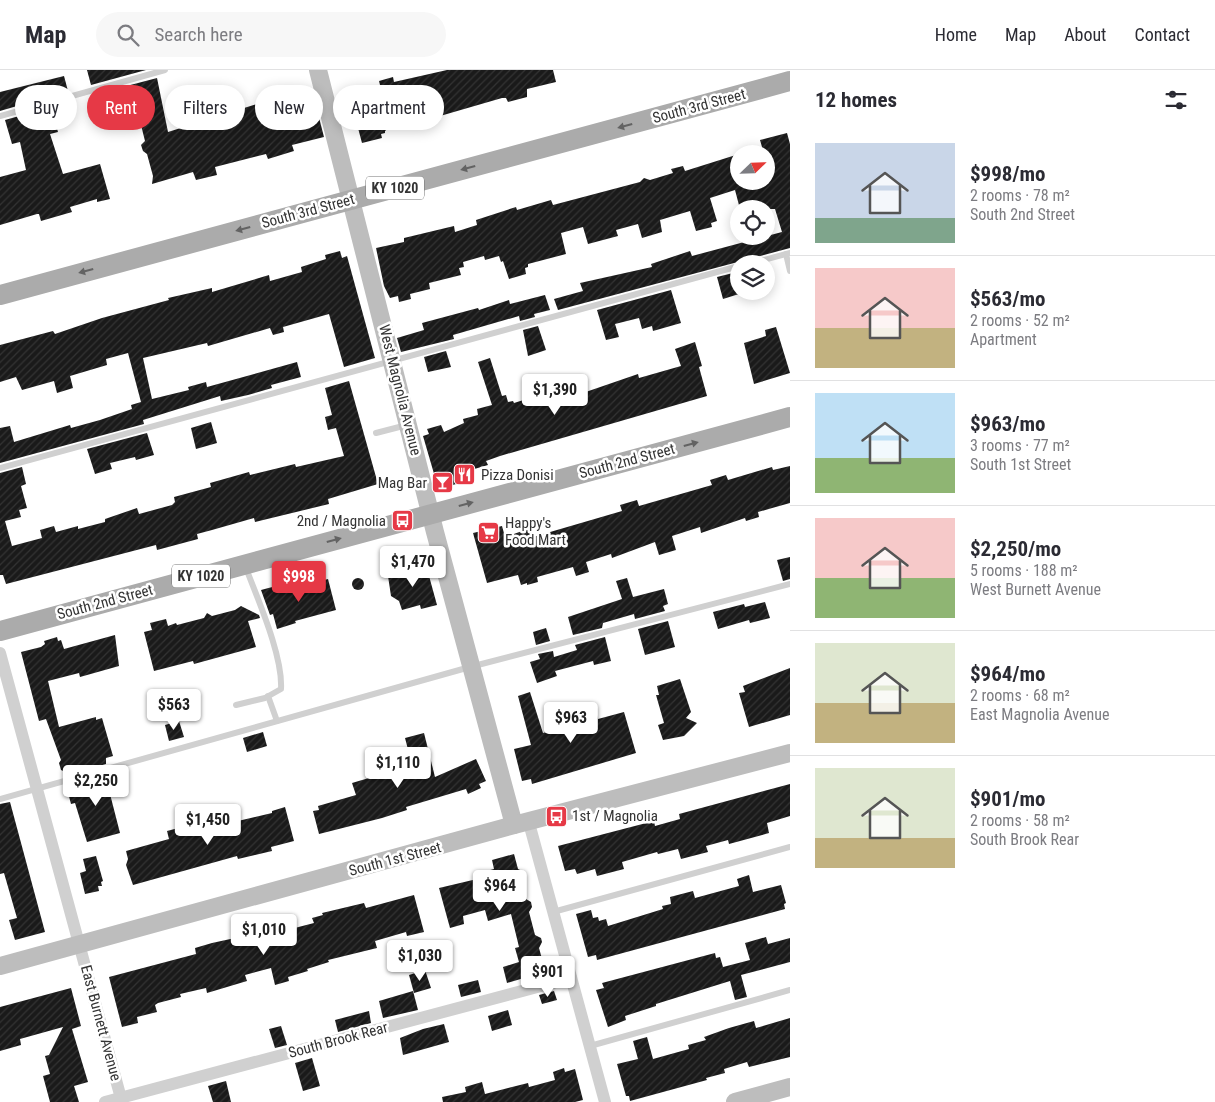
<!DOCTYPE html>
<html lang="en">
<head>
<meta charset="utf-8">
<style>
	body { margin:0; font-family:"Roboto Condensed",sans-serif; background:#f7f7f7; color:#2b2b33; height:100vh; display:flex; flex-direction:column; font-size:19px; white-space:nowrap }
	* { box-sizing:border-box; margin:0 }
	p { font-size:16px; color:#7c7c81 }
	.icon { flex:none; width:28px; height:28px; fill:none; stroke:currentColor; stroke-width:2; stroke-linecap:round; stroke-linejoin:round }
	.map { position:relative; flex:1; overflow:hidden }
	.side { display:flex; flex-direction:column; background:#fff; width:425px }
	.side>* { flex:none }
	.hud { position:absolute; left:15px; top:15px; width:475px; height:45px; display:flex; gap:10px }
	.needle { width:32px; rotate:67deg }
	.buttons { position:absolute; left:730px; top:75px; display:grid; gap:10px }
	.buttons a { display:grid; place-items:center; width:45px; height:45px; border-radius:50%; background:#fff; box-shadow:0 2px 12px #0003; font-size:25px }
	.price { position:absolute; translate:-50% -42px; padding:0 11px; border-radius:5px; background:#fff; color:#222; font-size:16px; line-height:32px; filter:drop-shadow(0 1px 2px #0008) }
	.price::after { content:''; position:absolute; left:50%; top:30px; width:15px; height:11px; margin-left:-8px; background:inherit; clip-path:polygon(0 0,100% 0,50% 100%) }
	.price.active { background:#e63946; color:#fff }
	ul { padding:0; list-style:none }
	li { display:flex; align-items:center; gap:15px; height:125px; padding:0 25px }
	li+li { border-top:1px solid #e1e1e2 }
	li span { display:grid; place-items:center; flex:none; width:140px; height:100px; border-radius:0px; color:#555 }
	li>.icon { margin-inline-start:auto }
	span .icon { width:60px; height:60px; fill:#fffc; stroke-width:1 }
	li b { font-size:21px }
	h2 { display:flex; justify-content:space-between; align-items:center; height:60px; padding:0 25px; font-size:21px }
	.pill { padding:0 18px; border-radius:22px; background:#fff; box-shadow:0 2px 12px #0003; font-size:18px; line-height:45px }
	.pill.active { background:#e63946; color:#fff }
	header { display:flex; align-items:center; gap:30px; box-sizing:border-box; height:70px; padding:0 25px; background:#fff; border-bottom:1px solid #e1e1e2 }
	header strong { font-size:24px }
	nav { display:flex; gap:28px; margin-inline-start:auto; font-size:18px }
	.search { width:350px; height:45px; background:#f7f7f7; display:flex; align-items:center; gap:12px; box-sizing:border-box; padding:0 18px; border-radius:28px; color:#7c7c81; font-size:19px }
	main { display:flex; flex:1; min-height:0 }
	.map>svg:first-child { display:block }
	.building { fill:url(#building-hatch) }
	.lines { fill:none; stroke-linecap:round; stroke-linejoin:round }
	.lane { stroke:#d0d0d0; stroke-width:6 }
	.street { stroke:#d0d0d0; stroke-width:12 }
	.secondary { stroke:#bdbdbd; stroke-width:18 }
	.primary { stroke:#ababab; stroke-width:20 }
	.oneway { fill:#636363 }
	.labels { text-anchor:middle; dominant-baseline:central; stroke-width:5; stroke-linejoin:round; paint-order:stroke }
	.shield { fill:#fff; stroke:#707070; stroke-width:1 }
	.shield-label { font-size:14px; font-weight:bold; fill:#333 }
	.street-label { font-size:15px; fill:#333; stroke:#fff }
	.poi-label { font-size:15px; fill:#333; stroke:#fff; text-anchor:start }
</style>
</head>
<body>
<header>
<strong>Map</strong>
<div class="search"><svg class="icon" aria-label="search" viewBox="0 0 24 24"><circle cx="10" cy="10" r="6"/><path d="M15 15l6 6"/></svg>Search here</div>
<nav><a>Home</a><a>Map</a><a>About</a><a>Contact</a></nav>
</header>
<main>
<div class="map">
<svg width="790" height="1032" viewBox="0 0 790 1032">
	<defs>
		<pattern id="building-hatch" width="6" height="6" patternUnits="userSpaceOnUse" patternTransform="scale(1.25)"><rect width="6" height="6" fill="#1a1a1a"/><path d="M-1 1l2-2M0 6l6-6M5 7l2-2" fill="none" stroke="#333"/></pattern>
	</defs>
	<rect width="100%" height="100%" fill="#fff"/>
	<!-- building -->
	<g class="building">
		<path d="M87,0H146L91,15Z"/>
		<path d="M447,0H553L556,12L527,19V27L508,32L506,28H502L416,53L412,50L392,55L385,61V63L381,64L382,68L362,73L354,43L361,42L356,22L380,15L379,11L393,7L394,12Z"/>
		<path d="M64,6L68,21L0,41V22Z"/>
		<path d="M157,8L168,62L279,27L283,41L315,32L324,67L292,75L294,81L268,89L266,84L215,97L217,105L196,110L193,102L152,114L153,106L147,84L143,81L141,75L145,71L137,39L126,42L119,18Z"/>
		<path d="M51,37L58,62L50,64L63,104L100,94L110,129L97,132V129L70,137L72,142L41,151L39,144H37L0,155V107L26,100L20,72L12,74L5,50Z"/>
		<path d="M787,63L790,74V178L558,240L554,229L583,221L580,213L652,197L651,194L690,181L692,186L782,162L775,139H740L735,120L710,128L717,151L711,153L712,157L696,161L690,141L660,150L662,162L642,168L638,154L616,160L618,166L588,174L583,157L561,163L566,184L528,194V197L525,198L526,204L509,209L503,191L501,192L499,186L485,190L484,186L463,192L464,197L459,198L461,205L429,213L430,219L410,224L411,229L399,232L398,226L390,228L384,216L376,178L404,172V168L454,156L455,162L477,155L476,150L516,137L517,140L551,130L553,135L640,112L644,108L650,110L673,103L671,99L683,96L685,101L739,84V111H766V84H764L760,70Z"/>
		<path d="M340,181L342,188L347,186L375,288L344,297L329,244L283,257L284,262L273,265L270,258L208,276L207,273L143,288L152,329L189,320L188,317L206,312L207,317L297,292L301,307L271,315L272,318L248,325L221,331L220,326L143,350L144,354L0,393V358L10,356L14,372L70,355L71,358L100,350L132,339L131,335L141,332L128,283L106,289L107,295L70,306L73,318L57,323L54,311L22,320L16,307L0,312V275L53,261L55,264L102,248L169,230L168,228L212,218V222L269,205L270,211L302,202L301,197L326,189L325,185Z"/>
		<path d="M737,202L739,224L723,229L717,207Z"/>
		<path d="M671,220L681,253L653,261L652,256L642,259L639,248L615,254L619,267L606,270L597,240Z"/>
		<path d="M545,225L550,240L534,244L535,247L520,251L519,246L453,265L454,269L401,282L397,268L424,260L422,253L478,238L479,240L509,230L510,234Z"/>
		<path d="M538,256L546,280L528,286L523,260Z"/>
		<path d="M776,257L790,303L754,314L744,273L766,266L765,260Z"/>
		<path d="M695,272L702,296L699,297L707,326L500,386L486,391L488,395L471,400L474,408L444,418L437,414L423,366L429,364L427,359L441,355L444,362L464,353L463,349L478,345L477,339L492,335L478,292L490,288L502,326L506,325L508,332L513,331L514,333L536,326L537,330L575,318L577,325L638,304L639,308L681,296L675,279Z"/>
		<path d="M446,281L451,297L428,302L424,287Z"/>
		<path d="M349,311L378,414L328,429L329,434L255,452L254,448L212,460L197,464L198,469L157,480L156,475L6,514L3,505H0V403L22,397L26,414L21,416L27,438L19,440L21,447L5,451L12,476L42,468L40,460L54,456L56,462L78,456V459L105,452V449L137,438L139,444L172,435L175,432L174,427L211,417L210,413L249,402L250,405L295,394L296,397L344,386L336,358L328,360L325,347L332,345L325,318Z"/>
		<path d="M211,352L217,373L196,379L191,358Z"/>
		<path d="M147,363L154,385L136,390L135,387L110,393L112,399L95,404L87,379Z"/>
		<path d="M790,396V433L758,442L759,447L746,451L745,448L701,463L700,457L672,466L676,480L659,485L655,472L612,488L611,484L586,492L589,502L576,506L573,497L537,507L538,512L527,515V513L521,515L518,505L487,513L473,463L502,456L505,467L531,458L533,467L622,441L620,435L637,430L639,436L712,415L710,410L726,405L728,410L772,397L773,400Z"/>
		<path d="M790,487V509L783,511L777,490Z"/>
		<path d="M426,495L437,535L421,539L420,535L402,540L399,531L391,526L388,506Z"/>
		<circle cx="358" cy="514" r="6"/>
		<path d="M627,508L633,527L664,519L668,534L663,536L665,541L635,549L634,544L603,553L602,558L573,565L568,547L622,529L616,511Z"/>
		<path d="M328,509L336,540L295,551L296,553L277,559L273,544L270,545L261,520L276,516L278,522L287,520Z"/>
		<path d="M765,532L770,548L750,553L749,550L718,559L713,542L744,534L745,537Z"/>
		<path d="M241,536L259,545L260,548L248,551L256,577L194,594L193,591L154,601L144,562L152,560L150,553L166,549L168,556L176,553L177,555L204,548L207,543L212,546L235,540Z"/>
		<path d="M668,551L675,577L645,585L638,559Z"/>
		<path d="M546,558L550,571L536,575L533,562Z"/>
		<path d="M115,565L119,596L80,607L79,603L48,611L59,657L96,647V650L102,648L113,686L106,688V694L69,704L61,700L59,693L61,690L46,649L39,651L21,582L41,577L45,574L44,571L57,567L58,571L61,570L64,579Z"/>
		<path d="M605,567L611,591L594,595L593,591L555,601L557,606L537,613L530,592L540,589L538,584L553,581L554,587L577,580L575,575Z"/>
		<path d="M790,598V645L749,657L739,623L745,622L743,616Z"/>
		<path d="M680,609L691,642L686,648L697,653L684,666L663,670L658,655L664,653L656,625H659L657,616Z"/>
		<path d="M530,622L543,663L577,653L575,647L596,641L598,649L624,642L636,683L532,714L531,709L522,711L514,679L531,675L518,626Z"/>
		<path d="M179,651L184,667L169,671L165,655Z"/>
		<path d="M263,662L267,676L247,682L243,668Z"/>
		<path d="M424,663L435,707L476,689L486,711L479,714L481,718L468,724L466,719L406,737L407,740L382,748L319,764L313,741L319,740L318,736L356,725L352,713L379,705L378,701L411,691L405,668Z"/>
		<path d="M109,704L115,723L110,724L120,763L87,772L75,733L71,734L67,719L86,714L81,711Z"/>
		<path d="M790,714V746L767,753L769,763L729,774L728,770L706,776L708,782L681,789L678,779L658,784L657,782L622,792L624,799L597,806L595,799L577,804L575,799L565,801L558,776L654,751L655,756L680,749L679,744Z"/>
		<path d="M10,732L45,862L15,870L9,850L17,848L4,803L0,804V734Z"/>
		<path d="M285,737L294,771L271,777L272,781L238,789L237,786L133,815L126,795L128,789L126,781L169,769L167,761L182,757V759L206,752L208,758L272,743V741Z"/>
		<path d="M514,784L518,799L522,801L524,806L521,810L526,829L531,832L532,837L529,842L535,865L541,868L542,872L539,878L544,896L549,899L550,903L525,912L524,908L507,913L503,897L519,892L515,878L519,877L511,844L488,851L485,840L463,846L464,854L450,858L439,818L477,809L475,804L494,799L492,790Z"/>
		<path d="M96,786L103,811L101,812L102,816H98L99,821L85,824L80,803L86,801L83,789Z"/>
		<path d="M749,805L753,822L781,815L786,833L784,834L785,839L597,890L596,885L588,887L576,844L591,840L593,848L598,847L599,851L606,849L608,856L663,839L662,836L671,834L670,827L693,821L695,828L739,816L737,809Z"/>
		<path d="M414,825L424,862L407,866L406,862L375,871L377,878L328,890L329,892L307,899L308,901L288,907L289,911L275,915L271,898L245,905L247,911L207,923L206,918L180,924L181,927L158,933L155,935L157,942L137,947L138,953L122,957L109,907L196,884L195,878L212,873L235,868L236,873L314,853L312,848L323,845L322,843L364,833L366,838Z"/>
		<path d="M766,867L768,874L790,868V892L741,905L747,927L735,930L730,911L656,934V936L625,946L626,950L608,957L596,920L604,918L602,913L715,883L716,888L720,887L723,897L750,890L745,873Z"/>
		<path d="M425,900L431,918L414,923L409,905Z"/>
		<path d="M478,910L481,922L461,927L458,915Z"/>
		<path d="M71,918L81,956L72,959L88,1012L74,1016L79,1032H50L43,1006L50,1004L45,986L49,985L63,957L20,969L21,975L0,981V937Z"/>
		<path d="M413,921L418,940L383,948L379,931Z"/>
		<path d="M554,921L557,930L542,934L539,925Z"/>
		<path d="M508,940L512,955L492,961L488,946Z"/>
		<path d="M369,941L371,953L338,962L335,950Z"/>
		<path d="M790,948V987L749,997L747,992L724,999L725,1003L706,1008L707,1010L630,1031L629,1026H626L617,994L638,989L633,971L647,967L653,989L689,979L688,975L706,970L704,967L729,958L754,951L756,958Z"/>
		<path d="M444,954L449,972L403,985L400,968L423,959Z"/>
		<path d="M281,956L287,975L275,978L269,959Z"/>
		<path d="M312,988L320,1016L303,1021L295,993Z"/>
		<path d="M564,998L565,1002L575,999L583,1030L575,1032H443L442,1027L466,1022L465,1017L482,1012L485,1024L528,1013L529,1017L555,1010L553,1002Z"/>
		<path d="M226,1011L231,1032H213L208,1016Z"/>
	</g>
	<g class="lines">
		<!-- lane -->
		<g class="lane">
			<path d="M0,46L165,0"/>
			<path d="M786,184L790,201"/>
			<path d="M749,194L790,183"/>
			<path d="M376,363L407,355"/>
			<path d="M0,398L739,196"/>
			<path d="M268,626L277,651"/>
			<path d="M236,635L265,628L281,619C283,586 258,530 246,498"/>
			<path d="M0,729L470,597L790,514"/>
			<path d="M553,842L790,777"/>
			<path d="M590,976L790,920"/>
		</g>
		<!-- street -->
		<g class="street">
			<path d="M0,583L122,1032"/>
			<path d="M529,753L605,1032"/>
			<path d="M105,1032L571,908"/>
		</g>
		<!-- secondary -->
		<g class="secondary">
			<path d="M318,0L435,462L514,755"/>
			<path d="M0,896L514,755L790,683"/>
			<path d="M735,1032L790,1017"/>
		</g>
		<!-- primary -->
		<g class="primary">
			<path d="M0,225L790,11"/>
			<path d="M0,561L790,347"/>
		</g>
	</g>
	<!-- one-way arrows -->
	<defs><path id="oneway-solid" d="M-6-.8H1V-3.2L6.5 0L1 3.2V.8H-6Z" transform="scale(1.25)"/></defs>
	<g class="oneway">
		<use href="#oneway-solid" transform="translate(625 56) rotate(165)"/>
		<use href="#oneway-solid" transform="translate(468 98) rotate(165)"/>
		<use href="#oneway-solid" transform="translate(243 159) rotate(165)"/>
		<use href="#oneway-solid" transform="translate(86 201) rotate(165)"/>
		<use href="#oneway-solid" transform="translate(691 374) rotate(-15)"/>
		<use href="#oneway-solid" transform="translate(466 434) rotate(-15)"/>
		<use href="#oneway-solid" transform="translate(334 470) rotate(-15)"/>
	</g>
	<!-- icons -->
	<defs>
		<symbol id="restaurant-square" viewBox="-11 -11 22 22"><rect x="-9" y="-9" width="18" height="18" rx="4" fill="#e63946" stroke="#fff"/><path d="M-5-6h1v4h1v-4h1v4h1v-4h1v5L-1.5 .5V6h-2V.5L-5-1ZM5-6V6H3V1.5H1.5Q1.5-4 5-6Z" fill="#fff"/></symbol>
		<symbol id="bar-square" viewBox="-11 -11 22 22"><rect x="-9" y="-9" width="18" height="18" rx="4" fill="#e63946" stroke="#fff"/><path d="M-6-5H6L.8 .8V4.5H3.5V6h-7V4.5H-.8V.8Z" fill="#fff"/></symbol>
		<symbol id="bus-square" viewBox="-11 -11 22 22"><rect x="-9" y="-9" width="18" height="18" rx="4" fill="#e63946" stroke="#fff"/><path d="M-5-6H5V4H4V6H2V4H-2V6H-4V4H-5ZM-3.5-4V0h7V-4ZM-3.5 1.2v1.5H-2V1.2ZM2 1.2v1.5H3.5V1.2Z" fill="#fff"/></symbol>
		<symbol id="supermarket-square" viewBox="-11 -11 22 22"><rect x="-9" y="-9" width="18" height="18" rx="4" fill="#e63946" stroke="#fff"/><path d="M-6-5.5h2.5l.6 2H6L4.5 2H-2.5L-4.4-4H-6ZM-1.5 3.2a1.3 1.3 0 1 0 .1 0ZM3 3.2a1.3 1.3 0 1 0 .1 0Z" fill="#fff"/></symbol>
	</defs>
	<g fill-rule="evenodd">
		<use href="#restaurant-square" x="452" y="392" width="25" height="25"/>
		<use href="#bar-square" x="430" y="400" width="25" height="25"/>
		<use href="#bus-square" x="390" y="438" width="25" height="25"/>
		<use href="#supermarket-square" x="476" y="450" width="25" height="25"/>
		<use href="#bus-square" x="544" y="734" width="25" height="25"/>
	</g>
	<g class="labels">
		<!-- shield labels -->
		<g class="shield">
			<rect x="366" y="106.5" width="58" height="23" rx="4"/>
			<rect x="172" y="494.5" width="58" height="23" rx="4"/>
		</g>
		<g class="shield-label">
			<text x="395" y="118">KY 1020</text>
			<text x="201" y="506">KY 1020</text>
		</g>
		<!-- street labels -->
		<g class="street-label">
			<text transform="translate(699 36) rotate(-15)">South 3rd Street</text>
			<text transform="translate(308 141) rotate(-15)">South 3rd Street</text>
			<text transform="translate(400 320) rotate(76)">West Magnolia Avenue</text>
			<text transform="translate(627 391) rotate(-15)">South 2nd Street</text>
			<text transform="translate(105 532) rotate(-15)">South 2nd Street</text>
			<text transform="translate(395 789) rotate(-15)">South 1st Street</text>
			<text transform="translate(101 953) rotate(75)">East Burnett Avenue</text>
			<text transform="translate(338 970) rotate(-15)">South Brook Rear</text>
		</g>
		<!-- poi labels -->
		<g class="poi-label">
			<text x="481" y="405">Pizza Donisi</text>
			<text x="427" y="413" text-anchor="end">Mag Bar</text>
			<text x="386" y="451" text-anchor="end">2nd / Magnolia</text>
			<text x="505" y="453">Happy's<tspan x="505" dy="17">Food Mart</tspan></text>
			<text x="572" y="746">1st / Magnolia</text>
		</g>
	</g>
</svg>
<div class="buttons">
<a><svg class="needle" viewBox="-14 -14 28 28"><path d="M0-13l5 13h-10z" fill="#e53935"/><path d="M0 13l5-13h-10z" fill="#7c7c81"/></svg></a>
<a><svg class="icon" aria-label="locate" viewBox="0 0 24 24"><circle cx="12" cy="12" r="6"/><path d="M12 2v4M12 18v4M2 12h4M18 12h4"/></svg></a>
<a><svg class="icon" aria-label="layers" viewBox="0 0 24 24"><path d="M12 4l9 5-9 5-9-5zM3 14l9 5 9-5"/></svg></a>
</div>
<b class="price" style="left:555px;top:346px">$1,390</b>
<b class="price" style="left:413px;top:518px">$1,470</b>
<b class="price active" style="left:299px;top:533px">$998</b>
<b class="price" style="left:174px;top:661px">$563</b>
<b class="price" style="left:571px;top:674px">$963</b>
<b class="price" style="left:398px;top:719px">$1,110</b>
<b class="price" style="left:96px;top:737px">$2,250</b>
<b class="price" style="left:208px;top:776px">$1,450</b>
<b class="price" style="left:500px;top:842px">$964</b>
<b class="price" style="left:264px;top:886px">$1,010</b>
<b class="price" style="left:420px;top:912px">$1,030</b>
<b class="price" style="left:548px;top:928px">$901</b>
<div class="hud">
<a class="pill">Buy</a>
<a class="pill active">Rent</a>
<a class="pill">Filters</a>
<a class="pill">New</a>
<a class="pill">Apartment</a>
</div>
</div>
<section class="side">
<h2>12 homes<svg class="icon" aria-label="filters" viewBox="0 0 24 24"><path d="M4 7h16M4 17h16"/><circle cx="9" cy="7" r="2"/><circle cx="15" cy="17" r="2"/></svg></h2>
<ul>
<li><span style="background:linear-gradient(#c9d6e8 75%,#7fa58c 0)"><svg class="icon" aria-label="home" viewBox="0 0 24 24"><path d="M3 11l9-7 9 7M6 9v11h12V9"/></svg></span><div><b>$998/mo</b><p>2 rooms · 78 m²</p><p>South 2nd Street</p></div></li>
<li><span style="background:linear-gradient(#f6c9c9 60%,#c2b280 0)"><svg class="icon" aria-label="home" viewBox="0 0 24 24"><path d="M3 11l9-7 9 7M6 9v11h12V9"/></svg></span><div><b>$563/mo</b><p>2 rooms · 52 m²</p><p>Apartment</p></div></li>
<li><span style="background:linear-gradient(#bfe0f5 65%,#8fb573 0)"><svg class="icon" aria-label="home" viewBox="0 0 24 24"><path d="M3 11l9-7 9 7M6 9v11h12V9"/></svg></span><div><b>$963/mo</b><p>3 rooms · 77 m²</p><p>South 1st Street</p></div></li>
<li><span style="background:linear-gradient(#f6c9c9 60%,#8fb573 0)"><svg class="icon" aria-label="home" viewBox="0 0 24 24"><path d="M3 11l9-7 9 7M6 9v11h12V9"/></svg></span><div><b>$2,250/mo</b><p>5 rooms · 188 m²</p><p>West Burnett Avenue</p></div></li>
<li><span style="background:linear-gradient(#dfe7d0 60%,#c2b280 0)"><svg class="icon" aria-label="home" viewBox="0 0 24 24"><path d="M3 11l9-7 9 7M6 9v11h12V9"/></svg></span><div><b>$964/mo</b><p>2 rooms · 68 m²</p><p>East Magnolia Avenue</p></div></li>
<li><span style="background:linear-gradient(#dfe7d0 70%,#c2b280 0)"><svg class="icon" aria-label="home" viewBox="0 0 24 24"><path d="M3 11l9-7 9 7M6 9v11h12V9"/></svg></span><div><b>$901/mo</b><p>2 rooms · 58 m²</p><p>South Brook Rear</p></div></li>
</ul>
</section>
</main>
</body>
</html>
